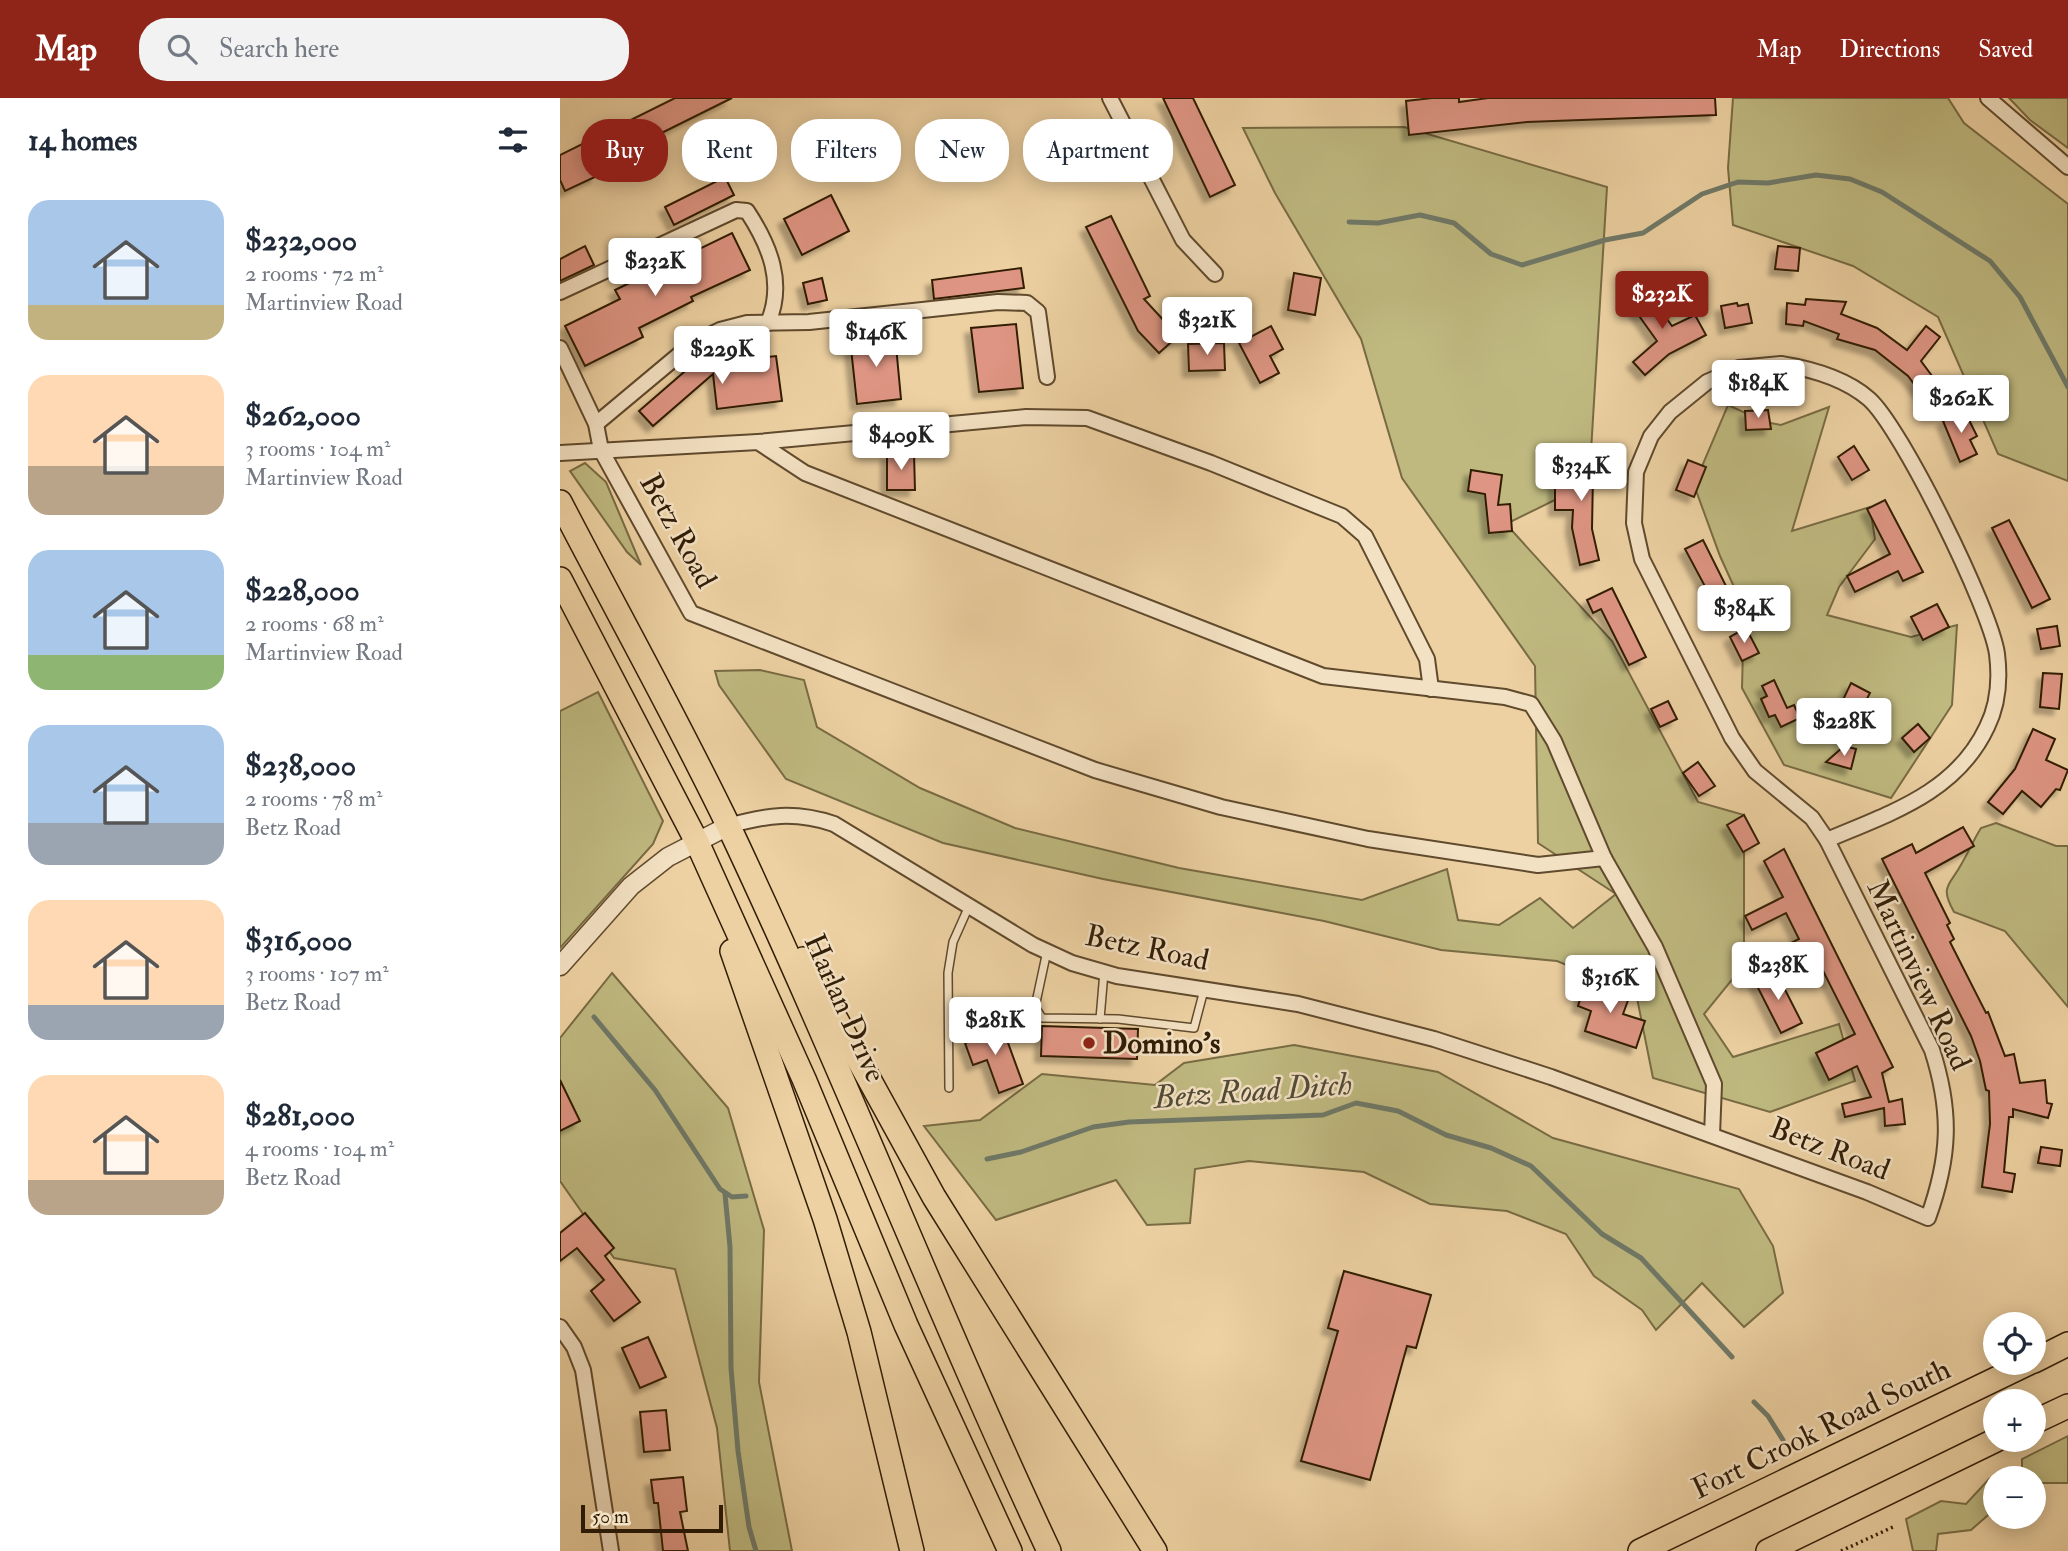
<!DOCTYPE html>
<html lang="en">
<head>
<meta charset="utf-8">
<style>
	body { margin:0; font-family:"IM FELL Double Pica",serif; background:#f2f2f3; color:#1f2937; height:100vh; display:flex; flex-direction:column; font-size:26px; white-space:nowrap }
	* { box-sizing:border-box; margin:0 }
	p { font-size:23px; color:#747a83 }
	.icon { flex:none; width:38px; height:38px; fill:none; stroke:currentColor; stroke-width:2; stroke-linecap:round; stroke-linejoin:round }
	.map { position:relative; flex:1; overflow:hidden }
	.panel { display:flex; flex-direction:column; background:#fff; width:560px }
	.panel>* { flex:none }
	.hud { position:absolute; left:21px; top:21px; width:665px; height:63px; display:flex; gap:14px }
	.fabs { position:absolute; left:1423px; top:1214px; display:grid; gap:14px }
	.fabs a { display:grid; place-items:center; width:63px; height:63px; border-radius:50%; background:#fff; box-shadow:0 4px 18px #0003; font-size:35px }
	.scale { position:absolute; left:21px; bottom:18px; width:142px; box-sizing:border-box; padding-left:7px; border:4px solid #311d06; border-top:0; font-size:19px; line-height:24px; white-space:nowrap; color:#311d06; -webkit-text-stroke:5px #f3e1c3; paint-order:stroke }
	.price { position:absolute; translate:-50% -60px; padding:0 16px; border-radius:7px; background:#fff; color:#222; font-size:23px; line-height:46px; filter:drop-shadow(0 2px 4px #0008) }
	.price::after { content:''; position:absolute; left:50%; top:42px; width:21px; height:16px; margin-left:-10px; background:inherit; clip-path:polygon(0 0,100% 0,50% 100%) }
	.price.active { background:#8f2418; color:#fff }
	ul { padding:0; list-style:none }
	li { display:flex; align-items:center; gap:21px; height:175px; padding:0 28px }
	li span { display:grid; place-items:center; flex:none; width:196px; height:140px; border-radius:21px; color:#555 }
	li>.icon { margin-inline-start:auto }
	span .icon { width:84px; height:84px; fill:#fffc; stroke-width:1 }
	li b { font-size:30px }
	h2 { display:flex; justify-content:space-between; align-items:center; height:84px; padding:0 28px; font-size:30px }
	.tag { padding:0 24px; border-radius:28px; background:#fff; box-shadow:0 4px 18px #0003; font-size:24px; line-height:63px }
	.tag.active { background:#8f2418; color:#fff }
	header { display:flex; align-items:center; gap:42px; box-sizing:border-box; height:98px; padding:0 35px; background:#8f2418; color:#fff }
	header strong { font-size:33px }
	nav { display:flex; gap:38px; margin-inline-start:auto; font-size:24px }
	.search { width:490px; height:63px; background:#f2f2f3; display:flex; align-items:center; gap:18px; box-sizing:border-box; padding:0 24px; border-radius:28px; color:#747a83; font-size:26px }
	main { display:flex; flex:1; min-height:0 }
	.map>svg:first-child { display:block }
	.green { fill:#bfb980; stroke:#786b43; stroke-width:2 }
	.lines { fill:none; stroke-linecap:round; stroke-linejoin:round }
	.stream { stroke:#6f7968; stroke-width:5 }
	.building { fill:#de9583; stroke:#311d06; stroke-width:2; filter:url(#shadow) }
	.service-casing { stroke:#604a2d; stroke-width:10 }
	.minor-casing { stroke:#604a2d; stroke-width:18 }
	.tertiary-casing { stroke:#604a2d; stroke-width:21 }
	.primary-casing { stroke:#311d06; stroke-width:26 }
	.path { stroke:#311d06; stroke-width:3.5; stroke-dasharray:2 3.5; stroke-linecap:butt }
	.service { stroke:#f3e1c3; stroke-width:7 }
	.minor { stroke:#f3e1c3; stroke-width:14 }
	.tertiary { stroke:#f3e1c3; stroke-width:18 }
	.primary { stroke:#edd1a2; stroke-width:23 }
	.poi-dot { fill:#8f2418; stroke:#f3e1c3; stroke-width:2.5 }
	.labels { text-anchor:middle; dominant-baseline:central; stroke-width:5; stroke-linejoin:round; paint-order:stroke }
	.street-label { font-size:30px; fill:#311d06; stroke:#f3e1c3 }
	.poi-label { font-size:30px; font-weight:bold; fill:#311d06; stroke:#f3e1c3; text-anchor:start }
	.water-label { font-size:32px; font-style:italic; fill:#504b37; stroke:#f3e1c3 }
</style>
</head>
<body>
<header>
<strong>Map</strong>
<div class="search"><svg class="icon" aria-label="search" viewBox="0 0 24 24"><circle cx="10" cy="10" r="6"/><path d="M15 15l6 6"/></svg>Search here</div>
<nav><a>Map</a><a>Directions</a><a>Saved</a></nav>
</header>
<main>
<section class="panel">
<h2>14 homes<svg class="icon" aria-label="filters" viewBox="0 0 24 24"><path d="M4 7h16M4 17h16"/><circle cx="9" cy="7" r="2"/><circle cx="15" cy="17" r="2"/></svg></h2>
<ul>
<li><span style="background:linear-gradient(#a9c7e8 75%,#c2b280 0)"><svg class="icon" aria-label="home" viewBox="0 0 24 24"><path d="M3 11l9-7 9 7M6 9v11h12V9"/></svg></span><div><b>$232,000</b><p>2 rooms · 72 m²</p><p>Martinview Road</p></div></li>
<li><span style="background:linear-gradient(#ffd9b3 65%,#b9a48a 0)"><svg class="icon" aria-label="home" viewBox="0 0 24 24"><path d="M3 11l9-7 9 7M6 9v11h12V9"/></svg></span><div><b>$262,000</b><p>3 rooms · 104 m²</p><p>Martinview Road</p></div></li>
<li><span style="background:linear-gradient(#a9c7e8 75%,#8fb573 0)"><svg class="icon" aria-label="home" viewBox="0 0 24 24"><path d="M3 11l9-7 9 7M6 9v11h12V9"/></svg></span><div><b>$228,000</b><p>2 rooms · 68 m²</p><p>Martinview Road</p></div></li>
<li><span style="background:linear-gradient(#a9c7e8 70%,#9aa5b1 0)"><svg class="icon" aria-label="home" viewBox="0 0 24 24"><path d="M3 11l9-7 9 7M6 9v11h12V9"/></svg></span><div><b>$238,000</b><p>2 rooms · 78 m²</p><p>Betz Road</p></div></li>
<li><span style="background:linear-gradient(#ffd9b3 75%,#9aa5b1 0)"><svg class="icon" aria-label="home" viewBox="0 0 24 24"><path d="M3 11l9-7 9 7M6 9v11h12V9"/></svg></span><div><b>$316,000</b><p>3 rooms · 107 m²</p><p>Betz Road</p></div></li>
<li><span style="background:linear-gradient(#ffd9b3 75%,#b9a48a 0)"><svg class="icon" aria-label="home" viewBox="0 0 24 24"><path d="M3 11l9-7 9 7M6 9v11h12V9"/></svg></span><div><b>$281,000</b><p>4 rooms · 104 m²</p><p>Betz Road</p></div></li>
</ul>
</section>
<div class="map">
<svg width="1508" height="1453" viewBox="0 0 1508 1453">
	<defs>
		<filter id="shadow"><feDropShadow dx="-6" dy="6" stdDeviation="2" flood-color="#0004"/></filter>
	</defs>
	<rect width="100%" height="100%" fill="#edd1a2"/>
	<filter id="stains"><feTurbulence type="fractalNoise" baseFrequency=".00286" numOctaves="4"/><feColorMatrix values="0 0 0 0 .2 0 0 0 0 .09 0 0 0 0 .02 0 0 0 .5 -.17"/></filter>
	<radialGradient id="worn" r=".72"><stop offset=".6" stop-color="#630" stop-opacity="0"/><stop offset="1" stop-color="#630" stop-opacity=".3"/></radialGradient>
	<!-- green -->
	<g class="green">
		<path d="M1173,0H1388L1404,25L1508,106V383L1438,356L1378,219L1293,168L1173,127L1168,70Z"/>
		<path d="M1449,0H1508V50L1470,22Z"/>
		<path d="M844,29L1047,89L1030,370L995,402L946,426L1052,543L1138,704L1184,717V867L1144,916L1173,959L1279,926L1295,983L1210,1014L1093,980L1076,895L997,863L881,852L764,823L543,781L383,745L226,681L159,587L155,573L200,572L244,582L257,629L360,690L455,730L619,770L802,802L887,771L898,822L939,827L980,800L1013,830L1056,796L978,745L975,568L842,380L801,241L715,95L683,30Z"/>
		<path d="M1168,307L1205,324L1221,327L1269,309L1232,433L1310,409L1315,441L1279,489L1267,517L1351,539L1397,527L1392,607L1331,700L1224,667L1182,590L1184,511L1160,458L1134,387Z"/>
		<path d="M25,365L46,384L81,467L67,454L10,373Z"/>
		<path d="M38,594L103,723L93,746L0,850V613Z"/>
		<path d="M1436,725L1496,748H1508V909L1445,833L1394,814C1379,787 1390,788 1402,765C1409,753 1414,741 1421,730Z"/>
		<path d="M52,875L168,1010L204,1132L199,1284L232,1453H170L157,1330L115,1171L54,1160L0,1083V940Z"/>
		<path d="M734,947L878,974L993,1040L1179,1091L1213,1148L1223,1195L1184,1229L1142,1185L1096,1232L1082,1212L1034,1178L1006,1136L947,1113L870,1106L804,1074L689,1063L635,1071L630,1125L587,1127L556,1082L436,1122L364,1028L420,1022L482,976L595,987L624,965Z"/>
		<path d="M1508,1338V1385H1474V1381H1462V1361Z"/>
		<path d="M1429,1381L1435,1390V1411L1411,1432L1378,1436L1376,1453H1353L1346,1421L1381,1403L1406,1406Z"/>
	</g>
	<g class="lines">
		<!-- stream -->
		<g class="stream">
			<path d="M789,124L818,125L860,117L894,125L931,156L962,167L1045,142L1083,135L1142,96L1178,84L1208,85L1256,77L1290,81L1322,94L1430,163L1460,199L1508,289"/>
			<path d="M34,919L95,992L160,1091L172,1099L186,1098"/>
			<path d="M427,1061L461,1054L533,1029L569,1024L763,1017L796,1005L838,1013L886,1037L931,1050L971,1068L1042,1136L1081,1160L1172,1259"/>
			<path d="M165,1096L170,1149L171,1270L178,1353L189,1429L196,1453"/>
			<path d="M1194,1304L1208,1318L1223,1342"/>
		</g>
	</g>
	<!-- building -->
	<g class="building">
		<path d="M115,0H172L33,69L37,78L5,93L0,82V57Z"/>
		<path d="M603,0H633L675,87L650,99Z"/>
		<path d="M872,0H899V4L928,0H1155L1156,17L967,24L849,37L846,3Z"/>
		<path d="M165,79L174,97L114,127L105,109Z"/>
		<path d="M271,97L289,133L242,157L224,121Z"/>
		<path d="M551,118L590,198L584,201L618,238L599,255L578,233L526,129Z"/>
		<path d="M172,135L190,172L131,199L133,203L79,230L83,239L25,268L5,228L60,201L55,192Z"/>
		<path d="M25,148L34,167L0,183V161Z"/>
		<path d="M1218,148L1240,150L1238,173L1215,171Z"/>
		<path d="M461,170L464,190L374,201L372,182Z"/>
		<path d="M734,175L761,180L755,217L728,212Z"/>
		<path d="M262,180L267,202L248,206L243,185Z"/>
		<path d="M1084,189L1112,228L1135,217L1146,237L1109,256L1085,277L1073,264L1097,243L1067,201Z"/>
		<path d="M1246,201L1286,204L1281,216L1317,230L1347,252L1366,228L1380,239L1361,263L1381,290V296L1368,305L1348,278L1315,252L1277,241L1279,236L1244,223L1243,228L1226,226L1227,205L1245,207Z"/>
		<path d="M1177,205L1178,208L1188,206L1192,225L1165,230L1161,208Z"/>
		<path d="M456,226L463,290L419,294L411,230Z"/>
		<path d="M711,228L723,251L710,258L719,275L700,285L679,245Z"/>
		<path d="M335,237L341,301L297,306L290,241Z"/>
		<path d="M664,245L665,272L629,273L628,246Z"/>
		<path d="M216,258L222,303L157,311L153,276L93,328L79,313L131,268Z"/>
		<path d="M1208,312L1211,331L1186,332L1185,313Z"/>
		<path d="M1404,312L1417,338L1410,342L1417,356L1400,364L1383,323Z"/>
		<path d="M1022,346L1040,351L1033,377L1032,431L1039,462L1020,467L1012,430L1013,412H995V385H1011Z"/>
		<path d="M1294,348L1309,372L1292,382L1278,359Z"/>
		<path d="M327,356H354L355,392H327Z"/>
		<path d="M1128,362L1146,369L1134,399L1116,392Z"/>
		<path d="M911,372L942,377L938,407L950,406L952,433L929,435L925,396L908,393Z"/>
		<path d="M1325,402L1363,474L1343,483L1338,473L1295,494L1287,478L1330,456L1307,411Z"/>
		<path d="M1449,422L1490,501L1472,510L1432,430Z"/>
		<path d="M1143,442L1172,500L1156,509L1125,451Z"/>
		<path d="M1052,490L1086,559L1069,567L1041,511L1033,515L1027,502Z"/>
		<path d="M1377,506L1389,529L1363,542L1351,519Z"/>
		<path d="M1497,528L1500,548L1481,551L1477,531Z"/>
		<path d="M1186,530L1199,555L1182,563L1170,539Z"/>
		<path d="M1483,575L1502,576L1499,611L1480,609Z"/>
		<path d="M1214,582L1227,610L1234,607L1240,620L1221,629L1215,617L1209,619L1201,601L1207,598L1202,588Z"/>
		<path d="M1291,585L1310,595L1299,616L1281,606Z"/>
		<path d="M1108,603L1117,621L1100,629L1091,611Z"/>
		<path d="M1358,626L1370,640L1354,654L1342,640Z"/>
		<path d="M1473,631L1495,641L1486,662L1508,672L1500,692L1496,691L1481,709L1462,693L1443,716L1428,704L1455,671Z"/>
		<path d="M1284,648L1296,651L1291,671L1266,664Z"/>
		<path d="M1138,664L1155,688L1139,698L1123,675Z"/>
		<path d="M1184,717L1199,745L1183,754L1167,727Z"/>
		<path d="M1403,729L1414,748L1365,775L1390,825L1387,827L1394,841L1390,844L1426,915L1428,914L1445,958L1454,956L1460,985L1485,982L1487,1005L1492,1006L1488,1020L1453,1011V1019H1449L1444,1074L1455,1076L1452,1094L1422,1089L1430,1026L1429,993L1426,992L1420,963L1411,938L1322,761L1352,746L1356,755Z"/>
		<path d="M1224,751L1333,969L1322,975L1329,1004L1342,1001L1345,1026L1325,1028L1324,1010L1285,1019L1282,1006L1311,999L1297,968L1269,982L1256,955L1295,936L1256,859L1241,866L1231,845L1239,841L1226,815L1192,832L1185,818L1223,799L1204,763Z"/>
		<path d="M1216,874L1242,925L1221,935L1195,884Z"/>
		<path d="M1026,883L1070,897L1063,916L1085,923L1076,950L1025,933L1031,913L1018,908Z"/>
		<path d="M427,923L432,938L444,934L463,986L439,995L427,962L413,967L405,945L416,941L411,929Z"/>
		<path d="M482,928L578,931L577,961L481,958Z"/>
		<path d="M0,982L20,1023L0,1033Z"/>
		<path d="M1481,1049L1502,1052L1500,1068L1478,1065Z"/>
		<path d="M25,1115L54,1150L45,1158L80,1204L54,1223L31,1193L44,1182L17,1150L0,1163V1135Z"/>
		<path d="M784,1173L871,1197L856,1250L847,1248L810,1382L741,1363L778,1233L768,1230Z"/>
		<path d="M88,1239L106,1279L80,1290L62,1250Z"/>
		<path d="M106,1312L110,1352L84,1354L80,1314Z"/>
		<path d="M123,1379L127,1413L120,1414L128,1453H103L98,1405H94L91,1382Z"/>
	</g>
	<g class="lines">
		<defs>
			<g id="service">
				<path d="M487,853L475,909L482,920L558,921L634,930L644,892"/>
				<path d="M540,921L544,874"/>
				<path d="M389,990L388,875L393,844L409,808"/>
			</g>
			<g id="minor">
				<path d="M550,0L623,142L655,176"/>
				<path d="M1428,0L1508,69"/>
				<path d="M0,194L176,112L187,113C210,148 225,185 208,225"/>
				<path d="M0,250L36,326L41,352L131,515L535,672L661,709L808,741L978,767L1044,760"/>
				<path d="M1221,266C1252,271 1285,280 1309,301C1341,329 1431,512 1437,556C1440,580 1438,607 1427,629C1396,695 1330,715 1267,742L1252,720L1195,673L1172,640L1082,461L1074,425L1076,374L1091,338L1110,314L1147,284L1179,270Z"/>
				<path d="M36,326L133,245L160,232L187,225L249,224L438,204L467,205L478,214L487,279"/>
				<path d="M198,344L466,319L527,320L651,365L782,418L805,438L867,561L871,591"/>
				<path d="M0,355L198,344L245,375L763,578L945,599L971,606L994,643L1044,760L1095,849L1154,986L1152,1037"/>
				<path d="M168,728C206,717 235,713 274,726L473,847L512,865L557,878L738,906L874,941L991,979L1307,1094L1368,1120C1390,1059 1392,1014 1372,952L1267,742"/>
				<path d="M0,1229L14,1249L23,1272L51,1453"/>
			</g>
			<path id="tertiary" d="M0,868L71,788L108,759L168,728"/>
			<g id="primary">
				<path d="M0,404C56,512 116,619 169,729C282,968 377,1214 489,1453"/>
				<path d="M0,481L137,744L244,981L346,1227L450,1453"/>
				<path d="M172,853L265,1121L299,1234L352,1453"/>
				<path d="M243,861L374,1099L595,1453"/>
				<path d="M1474,1263L1508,1246"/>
				<path d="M1474,1324L1508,1308"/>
				<path d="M1080,1453L1469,1265"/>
				<path d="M1208,1453L1436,1342"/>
			</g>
		</defs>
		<!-- service casing -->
		<use href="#service" class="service-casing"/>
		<!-- minor casing -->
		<use href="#minor" class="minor-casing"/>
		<!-- tertiary casing -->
		<use href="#tertiary" class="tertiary-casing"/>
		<!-- primary casing -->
		<use href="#primary" class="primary-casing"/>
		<!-- path -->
		<path class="path" d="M1281,1453L1333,1429"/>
		<!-- service -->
		<use href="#service" class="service"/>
		<!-- minor -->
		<use href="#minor" class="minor"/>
		<!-- tertiary -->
		<use href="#tertiary" class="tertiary"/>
		<!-- primary -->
		<use href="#primary" class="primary"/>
	</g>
	<!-- markers -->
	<circle class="poi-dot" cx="529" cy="945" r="7"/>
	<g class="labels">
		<!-- street labels -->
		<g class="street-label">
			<text transform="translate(118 433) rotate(61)">Betz Road</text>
			<text transform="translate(587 850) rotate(12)">Betz Road</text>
			<text transform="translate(1359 877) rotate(65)">Martinview Road</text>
			<text transform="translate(285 910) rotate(66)">Harlan Drive</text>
			<text transform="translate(1270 1051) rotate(21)">Betz Road</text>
			<text transform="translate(1261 1331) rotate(-26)">Fort Crook Road South</text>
		</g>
		<!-- poi labels -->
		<g class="poi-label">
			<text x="543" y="945">Domino's</text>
		</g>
		<!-- water labels -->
		<g class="water-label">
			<text transform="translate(693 993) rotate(-4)">Betz Road Ditch</text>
		</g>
	</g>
	<rect width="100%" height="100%" filter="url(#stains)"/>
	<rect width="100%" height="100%" fill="url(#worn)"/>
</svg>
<div class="fabs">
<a><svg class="icon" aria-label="locate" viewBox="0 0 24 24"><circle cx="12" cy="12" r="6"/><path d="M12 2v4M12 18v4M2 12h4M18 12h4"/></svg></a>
<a>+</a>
<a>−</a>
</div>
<div class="scale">50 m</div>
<b class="price" style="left:95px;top:200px">$232K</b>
<b class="price active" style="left:1102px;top:233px">$232K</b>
<b class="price" style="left:647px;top:259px">$321K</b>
<b class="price" style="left:316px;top:271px">$146K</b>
<b class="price" style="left:162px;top:288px">$229K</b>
<b class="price" style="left:1198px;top:322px">$184K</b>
<b class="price" style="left:1401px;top:337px">$262K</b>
<b class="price" style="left:341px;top:374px">$409K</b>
<b class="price" style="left:1021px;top:405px">$334K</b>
<b class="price" style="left:1184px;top:547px">$384K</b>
<b class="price" style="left:1284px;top:660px">$228K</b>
<b class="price" style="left:1218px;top:904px">$238K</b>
<b class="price" style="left:1050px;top:917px">$316K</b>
<b class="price" style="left:435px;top:959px">$281K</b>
<div class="hud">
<a class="tag active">Buy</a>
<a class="tag">Rent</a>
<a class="tag">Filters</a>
<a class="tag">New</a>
<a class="tag">Apartment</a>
</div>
</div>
</main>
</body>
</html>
